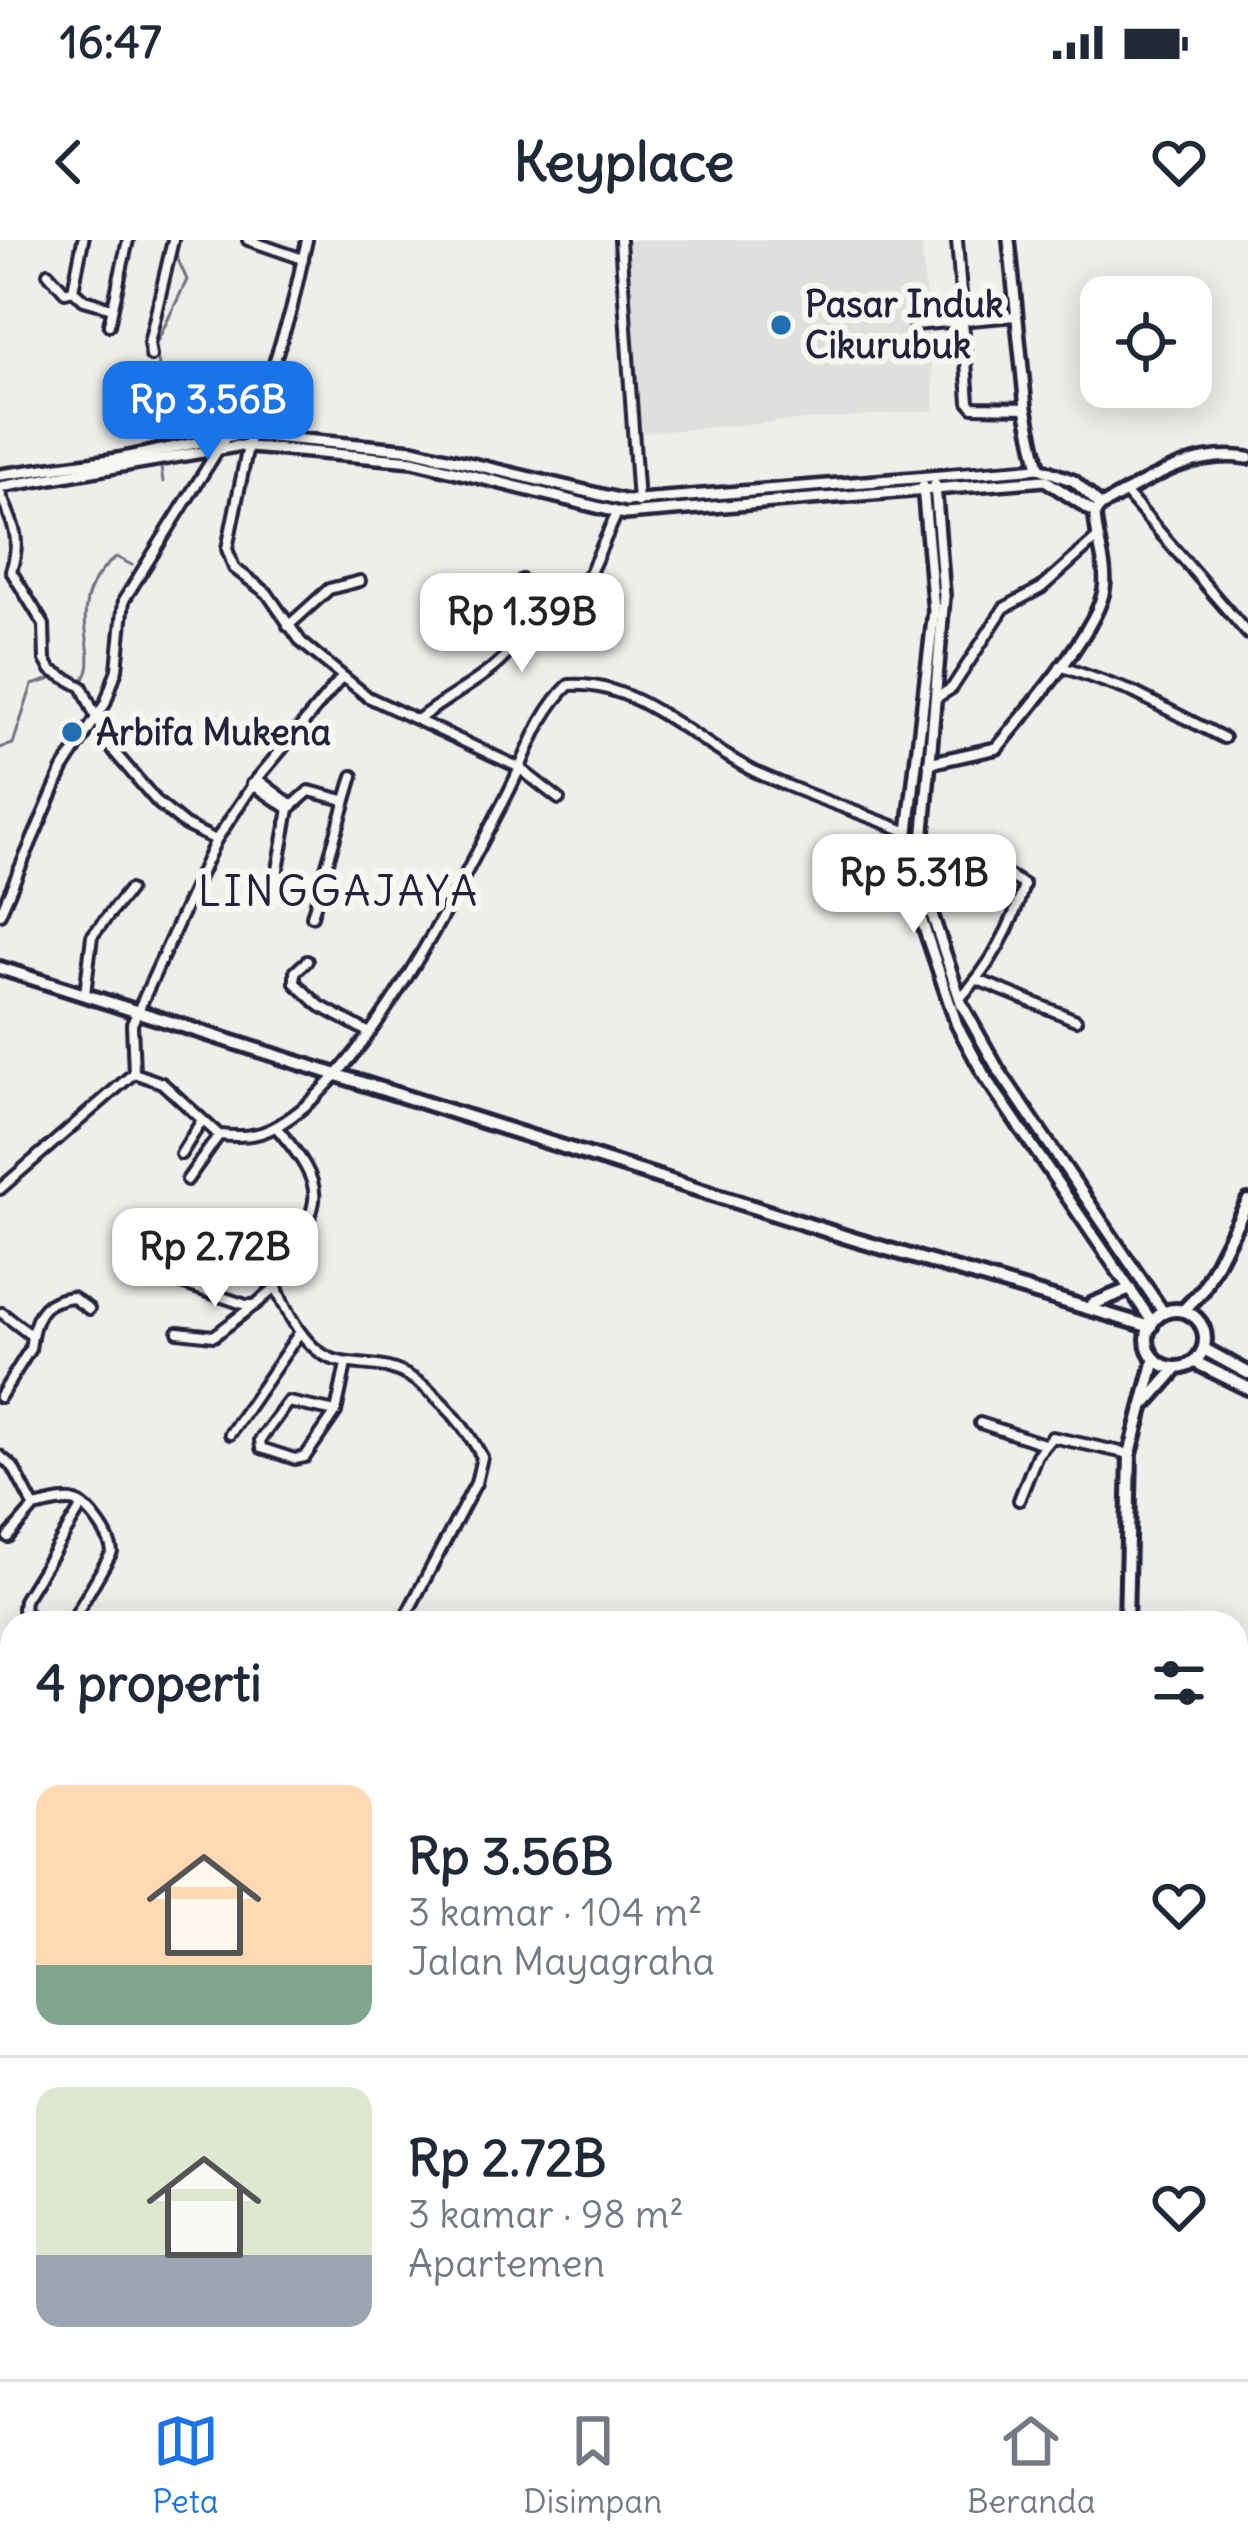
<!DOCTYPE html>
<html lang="id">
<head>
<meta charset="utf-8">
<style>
	body { margin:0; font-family:Delius,sans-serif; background:#f6f6f7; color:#1f2937; height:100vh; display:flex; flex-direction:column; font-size:45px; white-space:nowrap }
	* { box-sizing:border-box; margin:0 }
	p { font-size:39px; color:#747a83 }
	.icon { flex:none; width:66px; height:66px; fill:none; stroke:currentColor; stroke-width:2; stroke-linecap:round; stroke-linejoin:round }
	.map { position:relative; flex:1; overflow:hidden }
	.sheet { position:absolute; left:0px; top:1371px; width:1248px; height:768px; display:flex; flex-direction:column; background:#fff; border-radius:36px 36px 0 0; box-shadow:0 6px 30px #0003 }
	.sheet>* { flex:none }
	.fabs { position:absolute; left:1080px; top:36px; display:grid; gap:24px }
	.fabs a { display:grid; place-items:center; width:132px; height:132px; border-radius:24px; background:#fff; box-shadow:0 6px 30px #0003; font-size:60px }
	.price { position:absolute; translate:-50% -102px; padding:0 27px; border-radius:24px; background:#fff; color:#222; font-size:39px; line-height:78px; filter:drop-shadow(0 3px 6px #0008) }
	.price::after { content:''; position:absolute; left:50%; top:72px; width:36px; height:27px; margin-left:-18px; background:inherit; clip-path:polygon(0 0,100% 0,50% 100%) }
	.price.on { background:#1a73e8; color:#fff }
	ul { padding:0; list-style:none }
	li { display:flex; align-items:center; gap:36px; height:300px; padding:0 36px }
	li+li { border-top:3px solid #e0e1e3 }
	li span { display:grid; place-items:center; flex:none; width:336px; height:240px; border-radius:24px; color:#555 }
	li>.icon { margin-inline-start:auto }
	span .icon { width:144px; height:144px; fill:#fffc; stroke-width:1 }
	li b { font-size:51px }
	h2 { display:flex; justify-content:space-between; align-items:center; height:144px; padding:0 36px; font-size:51px }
	.status { display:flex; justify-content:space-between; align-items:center; height:84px; padding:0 60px; background:#fff; direction:ltr }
	.status svg { height:33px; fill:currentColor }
	header { display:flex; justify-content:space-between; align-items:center; height:156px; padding:0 36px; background:#fff; font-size:54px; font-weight:800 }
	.tabs { display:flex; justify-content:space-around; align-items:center; height:168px; border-top:3px solid #e0e1e3; background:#fff; font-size:33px; color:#747a83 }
	.tabs a { display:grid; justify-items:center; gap:6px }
	.tabs .on { color:#1a73e8 }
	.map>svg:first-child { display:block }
	.built { fill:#dfdfde }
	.water { fill:#a7a7af; stroke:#727281; stroke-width:3 }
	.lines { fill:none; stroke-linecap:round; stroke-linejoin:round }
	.stream { stroke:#727281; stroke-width:3 }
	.minor-casing { stroke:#22223b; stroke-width:16 }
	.tertiary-casing { stroke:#22223b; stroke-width:18 }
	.primary-casing { stroke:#22223b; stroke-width:20 }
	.minor { stroke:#f6f6f2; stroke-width:8 }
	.tertiary { stroke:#f6f6f2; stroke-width:9 }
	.primary { stroke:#f6f6f2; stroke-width:10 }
	.poi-dot { fill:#1f6fb2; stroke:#f6f6f2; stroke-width:4.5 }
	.labels { text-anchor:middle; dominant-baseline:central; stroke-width:12; stroke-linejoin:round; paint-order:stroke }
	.poi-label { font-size:36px; font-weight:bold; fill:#22223b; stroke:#f6f6f2; text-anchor:start }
	.quarter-label { font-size:42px; letter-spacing:3px; fill:#22223b; stroke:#f6f6f2 }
</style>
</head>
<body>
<div class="status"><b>16:47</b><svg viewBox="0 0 49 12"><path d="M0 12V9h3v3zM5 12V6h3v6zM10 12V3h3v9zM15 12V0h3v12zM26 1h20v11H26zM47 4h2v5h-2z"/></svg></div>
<header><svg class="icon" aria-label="back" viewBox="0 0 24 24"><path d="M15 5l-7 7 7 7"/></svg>Keyplace<svg class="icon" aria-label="heart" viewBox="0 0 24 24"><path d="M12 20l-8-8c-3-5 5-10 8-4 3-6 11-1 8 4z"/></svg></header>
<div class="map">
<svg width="1248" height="2139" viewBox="0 0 1248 2139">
	<rect width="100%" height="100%" fill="#eeeeeb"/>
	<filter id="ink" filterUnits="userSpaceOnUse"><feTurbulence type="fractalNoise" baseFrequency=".00833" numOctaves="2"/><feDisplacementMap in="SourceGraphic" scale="24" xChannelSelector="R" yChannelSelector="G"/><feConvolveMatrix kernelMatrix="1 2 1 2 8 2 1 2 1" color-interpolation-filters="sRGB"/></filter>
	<g filter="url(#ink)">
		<!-- built -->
		<path class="built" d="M629,0H921L935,170L640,193Z"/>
		<!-- water -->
		<path class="water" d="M12,1779V2127H54L46,2139H0V1788Z"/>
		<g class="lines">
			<!-- stream -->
			<g class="stream">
				<path d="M157,205L155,162L161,137L155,106L187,40L176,15L178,0"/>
				<path d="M160,220L163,242"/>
				<path d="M0,508L13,504L32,445L55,438L75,448C114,421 52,369 116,317L132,325"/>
			</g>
			<defs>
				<g id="minor">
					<path d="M248,0L303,19"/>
					<path d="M307,0L291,71L250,196L227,309L234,328L267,353L301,402L368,457L518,527L559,559"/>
					<path d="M620,0L638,262"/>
					<path d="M957,0L969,162L973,167L1026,168"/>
					<path d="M48,33L65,52L73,50L83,0"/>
					<path d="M73,50L84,60L112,68"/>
					<path d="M109,85L128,0"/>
					<path d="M914,85L1015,76"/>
					<path d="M151,116L149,103L173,0"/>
					<path d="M1125,252L1248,394"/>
					<path d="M0,253C13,284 22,297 11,331L44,385L45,420L51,430L82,447L109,506L158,563L185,585L216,600"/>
					<path d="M576,348L590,333L617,273"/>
					<path d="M288,386L329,349L360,341"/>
					<path d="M1060,426L1133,452L1224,498"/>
					<path d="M936,458L952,448L1004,368L1041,348L1096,299"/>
					<path d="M419,479C468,440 545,417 522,340"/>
					<path d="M257,539L289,563"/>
					<path d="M252,544L289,569"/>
					<path d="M340,649L277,635L289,569L309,551L344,560"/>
					<path d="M0,674L63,529L105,464L117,429L124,360L226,197"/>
					<path d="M312,676L353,536"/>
					<path d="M307,721L295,732V743L320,766L368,792"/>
					<path d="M978,740L1076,780"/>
					<path d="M85,754L92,696L129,650"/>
					<path d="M960,758C989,729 1013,685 1024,645L967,609"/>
					<path d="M134,833L132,784L216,600L257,539L342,437"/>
					<path d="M276,887C335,956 319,965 275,1033C275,1049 283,1062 290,1076C332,1150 363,1106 415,1140C441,1157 468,1190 482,1217L476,1243L402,1383"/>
					<path d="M181,914L201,882"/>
					<path d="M187,940L219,895"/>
					<path d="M0,949L134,833L162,843L219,895C238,897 256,897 273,888C364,842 459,646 507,555C527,517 537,475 569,445C639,440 698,506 760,534C808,556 859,572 908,592"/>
					<path d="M135,1019L178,1042L246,1065H255L276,1047"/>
					<path d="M178,1092L214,1096L253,1066"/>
					<path d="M32,1096C37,1071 46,1060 72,1057L89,1069"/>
					<path d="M0,1157L30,1109L32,1096L2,1073"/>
					<path d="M336,1172L288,1162L260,1200L261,1208L295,1219L305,1217L336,1172L346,1124"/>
					<path d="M980,1183L1044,1204"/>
					<path d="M230,1194L300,1092"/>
					<path d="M0,1216L13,1227L34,1267"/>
					<path d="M1019,1260L1037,1215L1052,1197L1130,1214"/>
					<path d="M8,1297L34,1267C46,1265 64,1258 76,1262C91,1268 111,1298 112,1312L71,1383"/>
					<path d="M34,1383L23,1369L24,1360L82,1266"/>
					<path d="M0,1767L12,1764"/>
					<path d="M1236,1894L1248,1885"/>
					<path d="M432,2127L437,2137L535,2139"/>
					<path d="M812,2127V2139"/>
					<path d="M845,2127L846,2139"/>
					<path d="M938,2127L966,2139"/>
					<path d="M1095,2127L1123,2134"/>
					<path d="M1145,2127L1167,2139"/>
					<path d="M59,2139L68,2127"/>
					<path d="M567,2139L568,2127"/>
					<path d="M596,2139L597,2127"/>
					<path d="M634,2139V2127"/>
					<path d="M667,2139V2127"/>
					<path d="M703,2139V2127"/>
					<path d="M774,2139V2127"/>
					<path d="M898,2139L899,2127"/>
					<path d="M1020,2139L1046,2128L1106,2139"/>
					<path d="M1120,2139L1133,2127"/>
				</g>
				<g id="tertiary">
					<path d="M1009,0L1026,168L1039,228"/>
					<path d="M0,235L118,219L239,194L413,210L627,261L1039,228L1074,241L1101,266"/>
					<path d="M935,245L944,356L920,638L962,765L998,829L1164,1073"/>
					<path d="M923,246L934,371L908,592L913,655L957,785L984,835L1153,1083"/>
					<path d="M0,247L237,206L413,221L625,274L1045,240L1095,273"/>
					<path d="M929,523L997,508C1024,475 1099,388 1104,349C1108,326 1095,297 1095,273L1101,266C1148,240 1192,209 1248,218"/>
				</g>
				<g id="primary">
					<path d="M0,728L853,999L1151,1087"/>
					<path d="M1093,1064L1130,1049"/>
					<circle cx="1176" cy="1099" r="29"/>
					<path d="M1183,1071L1203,1050L1248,961"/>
					<path d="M1204,1109L1248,1133"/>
					<path d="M1195,1122L1248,1148"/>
					<path d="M1147,1162L1177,1128"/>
					<path d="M1126,1383L1130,1214L1155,1119"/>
					<path d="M1236,1836L1248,1876"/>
				</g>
			</defs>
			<!-- minor casing -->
			<use href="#minor" class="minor-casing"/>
			<!-- tertiary casing -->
			<use href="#tertiary" class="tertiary-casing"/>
			<!-- primary casing -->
			<use href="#primary" class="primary-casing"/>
			<!-- minor -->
			<use href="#minor" class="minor"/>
			<!-- tertiary -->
			<use href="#tertiary" class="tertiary"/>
			<!-- primary -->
			<use href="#primary" class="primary"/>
		</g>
	</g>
	<!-- markers -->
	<g class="poi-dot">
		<circle cx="781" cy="85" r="12"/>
		<circle cx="72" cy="492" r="12"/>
	</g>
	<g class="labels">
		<!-- poi labels -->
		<g class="poi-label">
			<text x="805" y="64">Pasar Induk<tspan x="805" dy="41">Cikurubuk</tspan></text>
			<text x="96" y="492">Arbifa Mukena</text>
		</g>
		<!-- quarter labels -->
		<g class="quarter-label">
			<text x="339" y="651">LINGGAJAYA</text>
		</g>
	</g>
</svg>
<div class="fabs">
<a><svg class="icon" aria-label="locate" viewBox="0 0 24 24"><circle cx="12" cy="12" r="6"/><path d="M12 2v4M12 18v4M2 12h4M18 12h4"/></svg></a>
</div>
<b class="price on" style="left:208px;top:223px">Rp 3.56B</b>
<b class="price" style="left:522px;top:435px">Rp 1.39B</b>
<b class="price" style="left:914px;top:696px">Rp 5.31B</b>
<b class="price" style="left:215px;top:1070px">Rp 2.72B</b>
<section class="sheet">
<h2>4 properti<svg class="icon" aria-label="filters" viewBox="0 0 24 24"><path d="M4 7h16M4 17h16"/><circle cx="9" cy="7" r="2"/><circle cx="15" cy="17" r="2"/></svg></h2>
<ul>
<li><span style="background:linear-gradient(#ffd9b3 75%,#7fa58c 0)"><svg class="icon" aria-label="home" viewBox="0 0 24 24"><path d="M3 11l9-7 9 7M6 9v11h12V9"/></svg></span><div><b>Rp 3.56B</b><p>3 kamar · 104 m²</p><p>Jalan Mayagraha</p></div><svg class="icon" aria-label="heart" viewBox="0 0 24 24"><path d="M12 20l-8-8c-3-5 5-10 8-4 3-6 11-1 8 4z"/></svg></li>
<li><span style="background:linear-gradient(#dfe7d0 70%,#9aa5b1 0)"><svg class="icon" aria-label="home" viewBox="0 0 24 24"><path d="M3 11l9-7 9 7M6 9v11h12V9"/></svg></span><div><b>Rp 2.72B</b><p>3 kamar · 98 m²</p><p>Apartemen</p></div><svg class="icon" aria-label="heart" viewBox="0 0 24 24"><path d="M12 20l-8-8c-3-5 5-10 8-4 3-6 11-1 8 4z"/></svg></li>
</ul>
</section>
</div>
<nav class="tabs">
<a class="on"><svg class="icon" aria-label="map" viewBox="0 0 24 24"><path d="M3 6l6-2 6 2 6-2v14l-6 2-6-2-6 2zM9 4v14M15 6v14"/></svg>Peta</a>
<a><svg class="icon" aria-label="saved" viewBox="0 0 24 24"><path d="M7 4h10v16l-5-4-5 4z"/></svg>Disimpan</a>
<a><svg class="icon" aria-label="home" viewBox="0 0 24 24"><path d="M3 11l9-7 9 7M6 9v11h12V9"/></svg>Beranda</a>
</nav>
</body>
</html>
